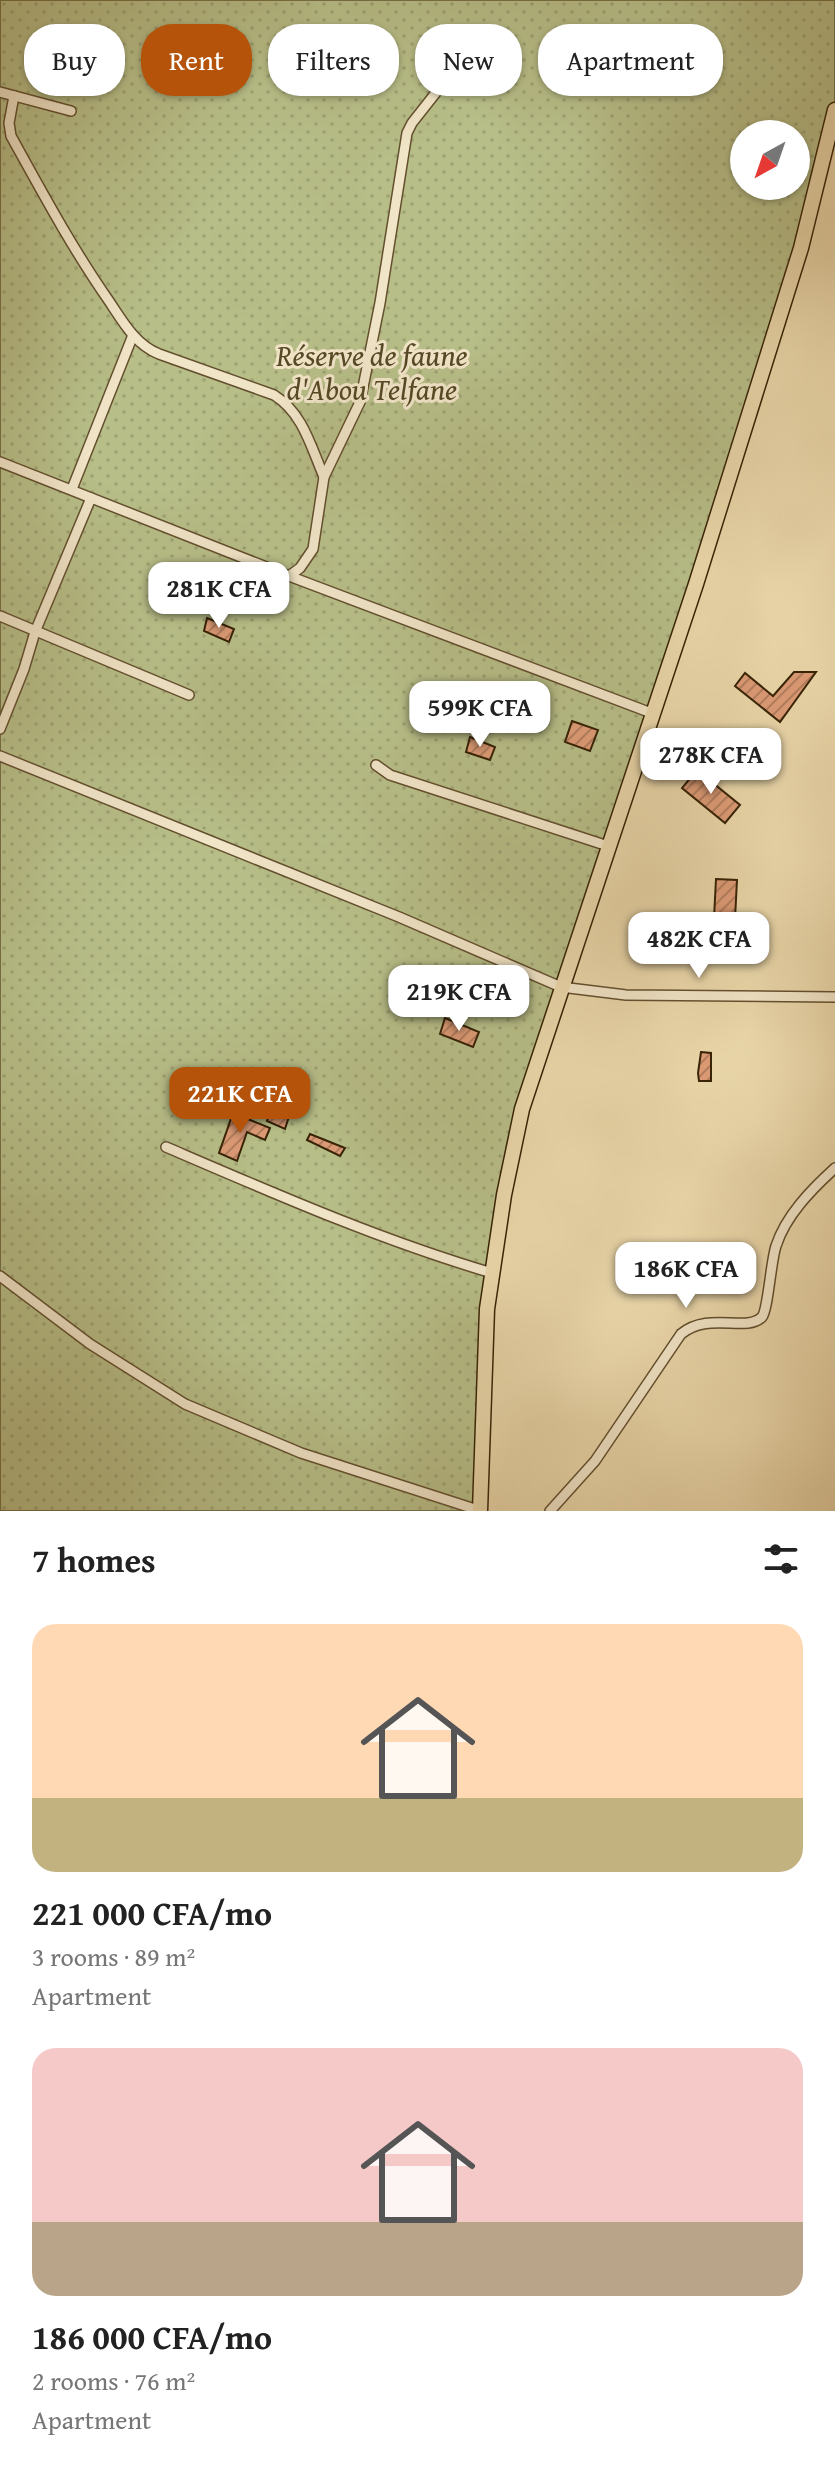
<!DOCTYPE html>
<html lang="en">
<head>
<meta charset="utf-8">
<style>
	body { margin:0; font-family:"Gentium Book Plus",serif; background:#f6f6f6; color:#222; height:100vh; display:flex; flex-direction:column; font-size:30px; white-space:nowrap }
	* { box-sizing:border-box; margin:0 }
	p { font-size:26px; color:#767676 }
	.icon { flex:none; width:44px; height:44px; fill:none; stroke:currentColor; stroke-width:2; stroke-linecap:round; stroke-linejoin:round }
	.map { position:relative; height:1511px; overflow:hidden }
	.side { display:flex; flex-direction:column; background:#fff; flex:1 }
	.side>* { flex:none }
	.banner { position:absolute; left:24px; top:24px; width:788px; height:72px; display:flex; gap:16px }
	.needle { width:52px; rotate:220deg }
	.tools { position:absolute; left:730px; top:120px; display:grid; gap:16px }
	.tools a { display:grid; place-items:center; width:80px; height:80px; border-radius:50%; background:#fff; box-shadow:0 2px 6px #0004; font-size:40px }
	.price { position:absolute; translate:-50% -68px; padding:0 18px; border-radius:16px; background:#fff; color:#222; font-size:26px; line-height:52px; filter:drop-shadow(0 2px 4px #0008) }
	.price::after { content:''; position:absolute; left:50%; top:48px; width:24px; height:18px; margin-left:-12px; background:inherit; clip-path:polygon(0 0,100% 0,50% 100%) }
	.price.current { background:#b45309; color:#fff }
	ul { padding:0; list-style:none }
	li { display:grid; align-content:center; gap:16px; height:424px; padding:0 32px }
	li span { display:grid; place-items:center; height:248px; border-radius:24px; color:#555 }
	li>.icon { margin-inline-start:auto }
	span .icon { width:144px; height:144px; fill:#fffc; stroke-width:1 }
	li b { font-size:34px }
	h2 { display:flex; justify-content:space-between; align-items:center; height:96px; padding:0 32px; font-size:34px }
	.chip { padding:0 28px; border-radius:32px; background:#fff; box-shadow:0 2px 6px #0004; font-size:28px; line-height:72px }
	.chip.current { background:#b45309; color:#fff }
	.map>svg:first-child { display:block }
	.grass { fill:url(#grass-dots); stroke:#767046; stroke-width:2; fill-rule:evenodd }
	.building { fill:url(#building-hatch); stroke:#362205; stroke-width:2 }
	.lines { fill:none; stroke-linecap:round; stroke-linejoin:round }
	.street-casing { stroke:#634f2e; stroke-width:12 }
	.primary-casing { stroke:#362205; stroke-width:17 }
	.street { stroke:#f1e5c8; stroke-width:9 }
	.primary { stroke:#ead7aa; stroke-width:14 }
	.labels { text-anchor:middle; dominant-baseline:central; stroke-width:6; stroke-linejoin:round; paint-order:stroke }
	.park-label { font-size:30px; font-style:italic; fill:#564926; stroke:#f1e5c8 }
</style>
</head>
<body>
<div class="map">
<svg width="835" height="1511" viewBox="0 0 835 1511">
	<defs>
		<pattern id="grass-dots" width="8" height="8" patternUnits="userSpaceOnUse" patternTransform="scale(2)"><rect width="8" height="8" fill="#b7be88"/><path d="M2 2h.1M6 6h.1" fill="none" stroke="#9ea374" stroke-width="1.8" stroke-linecap="round"/></pattern>
		<pattern id="building-hatch" width="6" height="6" patternUnits="userSpaceOnUse" patternTransform="scale(2)"><rect width="6" height="6" fill="#dd9b76"/><path d="M-1 1l2-2M0 6l6-6M5 7l2-2" fill="none" stroke="#b47e5f"/></pattern>
	</defs>
	<rect width="100%" height="100%" fill="#ead7aa"/>
	<filter id="stains"><feTurbulence type="fractalNoise" baseFrequency=".0025" numOctaves="4"/><feColorMatrix values="0 0 0 0 .2 0 0 0 0 .09 0 0 0 0 .02 0 0 0 .5 -.17"/></filter>
	<radialGradient id="worn" r=".72"><stop offset=".6" stop-color="#630" stop-opacity="0"/><stop offset="1" stop-color="#630" stop-opacity=".3"/></radialGradient>
	<!-- grass -->
	<path class="grass" d="M0,0H835V110L801,248L528,1086L492,1273L480,1511H0ZM744,134H796V186H744Z"/>
	<!-- building -->
	<g class="building">
		<path d="M207,618L234,629L229,642L204,631Z"/>
		<path d="M794,672H816L780,722L735,686L745,673L773,696Z"/>
		<path d="M572,721L598,730L590,751L565,742Z"/>
		<path d="M709,731L723,742L708,764L692,751Z"/>
		<path d="M470,737L495,747L490,760L466,752Z"/>
		<path d="M697,770L740,805L725,823L682,788Z"/>
		<path d="M716,879L737,880L735,919L714,918Z"/>
		<path d="M445,1018L479,1032L473,1047L440,1034Z"/>
		<path d="M701,1052L711,1053V1081H699L698,1073Z"/>
		<path d="M274,1101L292,1107L285,1129L267,1121Z"/>
		<path d="M233,1113L270,1128L265,1140L247,1132L237,1161L219,1153Z"/>
		<path d="M310,1134L345,1148L340,1156L307,1140Z"/>
	</g>
	<g class="lines">
		<defs>
			<g id="street">
				<path d="M0,92L71,111"/>
				<path d="M14,96L9,123L11,136C42,192 72,248 109,301C123,322 135,344 159,354L274,395C303,413 311,447 324,477"/>
				<path d="M0,462L289,576L654,714"/>
				<path d="M72,489L133,335"/>
				<path d="M289,576L300,568L313,549L324,477L360,402L380,303L407,133L412,123L453,71"/>
				<path d="M0,616L189,695"/>
				<path d="M0,729L24,669L35,632L91,498"/>
				<path d="M0,756L399,917L561,987L626,995L835,997"/>
				<path d="M376,765L390,775L608,846"/>
				<path d="M166,1147C273,1193 380,1240 492,1273"/>
				<path d="M0,1276L90,1344L185,1404L301,1453L481,1511"/>
				<path d="M550,1511L595,1461L681,1334C709,1311 746,1333 762,1317C768,1310 771,1260 776,1246C786,1215 812,1189 835,1168"/>
			</g>
			<path id="primary" d="M480,1511L487,1309L504,1195L522,1109L696,584L801,248L835,110"/>
		</defs>
		<!-- street casing -->
		<use href="#street" class="street-casing"/>
		<!-- primary casing -->
		<use href="#primary" class="primary-casing"/>
		<!-- street -->
		<use href="#street" class="street"/>
		<!-- primary -->
		<use href="#primary" class="primary"/>
	</g>
	<g class="labels">
		<!-- park labels -->
		<g class="park-label">
			<text x="372" y="355">Réserve de faune<tspan x="372" dy="34">d'Abou Telfane</tspan></text>
		</g>
	</g>
	<rect width="100%" height="100%" filter="url(#stains)"/>
	<rect width="100%" height="100%" fill="url(#worn)"/>
</svg>
<div class="tools">
<a><svg class="needle" viewBox="-14 -14 28 28"><path d="M0-13l5 13h-10z" fill="#e53935"/><path d="M0 13l5-13h-10z" fill="#767676"/></svg></a>
</div>
<b class="price" style="left:219px;top:630px">281K CFA</b>
<b class="price" style="left:480px;top:749px">599K CFA</b>
<b class="price" style="left:711px;top:796px">278K CFA</b>
<b class="price" style="left:699px;top:980px">482K CFA</b>
<b class="price" style="left:459px;top:1033px">219K CFA</b>
<b class="price current" style="left:240px;top:1135px">221K CFA</b>
<b class="price" style="left:686px;top:1310px">186K CFA</b>
<div class="banner">
<a class="chip">Buy</a>
<a class="chip current">Rent</a>
<a class="chip">Filters</a>
<a class="chip">New</a>
<a class="chip">Apartment</a>
</div>
</div>
<section class="side">
<h2>7 homes<svg class="icon" aria-label="filters" viewBox="0 0 24 24"><path d="M4 7h16M4 17h16"/><circle cx="9" cy="7" r="2"/><circle cx="15" cy="17" r="2"/></svg></h2>
<ul>
<li><span style="background:linear-gradient(#ffd9b3 70%,#c2b280 0)"><svg class="icon" aria-label="home" viewBox="0 0 24 24"><path d="M3 11l9-7 9 7M6 9v11h12V9"/></svg></span><div><b>221 000 CFA/mo</b><p>3 rooms · 89 m²</p><p>Apartment</p></div></li>
<li><span style="background:linear-gradient(#f6c9c9 70%,#b9a48a 0)"><svg class="icon" aria-label="home" viewBox="0 0 24 24"><path d="M3 11l9-7 9 7M6 9v11h12V9"/></svg></span><div><b>186 000 CFA/mo</b><p>2 rooms · 76 m²</p><p>Apartment</p></div></li>
</ul>
</section>
</body>
</html>
